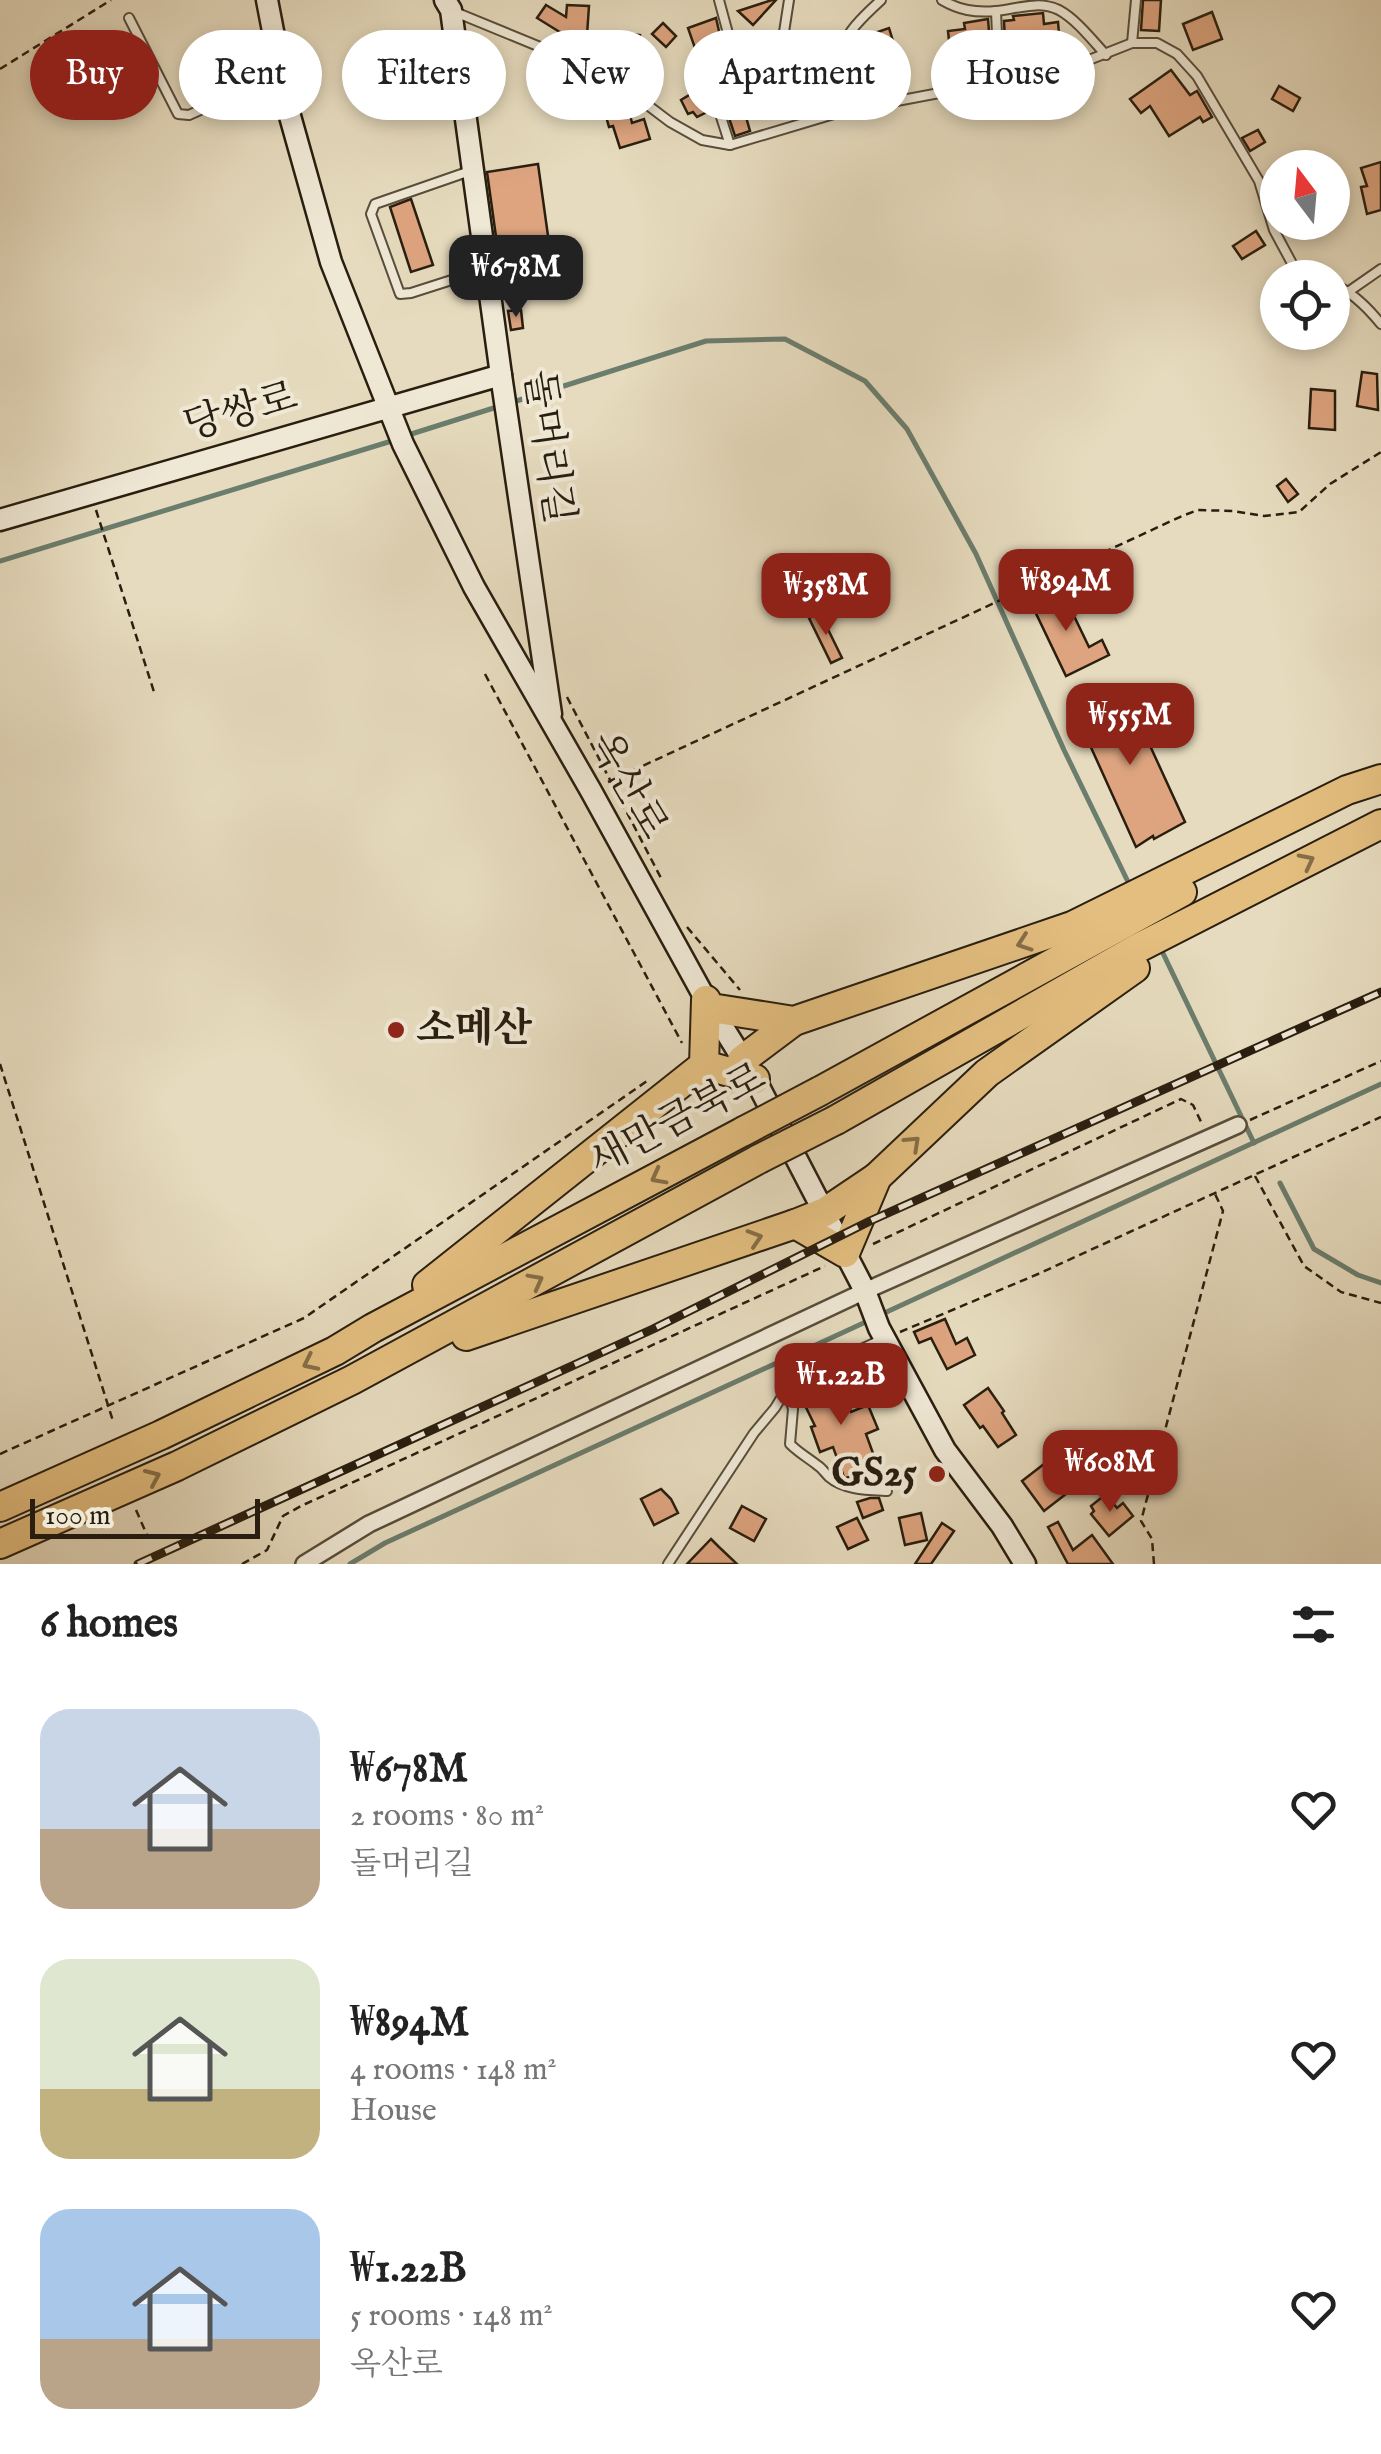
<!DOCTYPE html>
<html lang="en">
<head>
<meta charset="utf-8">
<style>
	body { margin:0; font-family:"IM FELL English","Noto Serif KR",serif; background:#f6f6f6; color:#222; height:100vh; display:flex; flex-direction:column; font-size:38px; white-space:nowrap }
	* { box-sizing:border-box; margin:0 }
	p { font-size:32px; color:#767676 }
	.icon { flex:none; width:55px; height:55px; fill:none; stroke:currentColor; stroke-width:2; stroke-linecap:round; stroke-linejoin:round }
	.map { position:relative; height:1564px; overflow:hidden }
	.drawer { display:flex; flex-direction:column; background:#fff; flex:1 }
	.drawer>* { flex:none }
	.banner { position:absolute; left:30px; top:30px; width:1322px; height:90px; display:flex; gap:20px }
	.needle { width:65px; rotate:344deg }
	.buttons { position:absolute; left:1260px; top:150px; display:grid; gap:20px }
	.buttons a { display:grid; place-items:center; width:90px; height:90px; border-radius:50%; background:#fff; box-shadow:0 5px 15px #0003; font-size:50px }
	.scale { position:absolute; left:30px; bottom:25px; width:230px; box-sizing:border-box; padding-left:10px; border:5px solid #291e0f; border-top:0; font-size:28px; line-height:35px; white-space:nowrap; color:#291e0f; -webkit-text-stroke:8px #efe8d5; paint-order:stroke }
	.price { position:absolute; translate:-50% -85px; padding:0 22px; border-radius:20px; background:#8f2418; color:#fff; font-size:32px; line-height:65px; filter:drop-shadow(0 2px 5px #0008) }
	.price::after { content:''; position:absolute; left:50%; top:60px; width:30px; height:22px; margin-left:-15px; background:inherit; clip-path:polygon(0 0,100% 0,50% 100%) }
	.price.active { background:#222; color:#fff }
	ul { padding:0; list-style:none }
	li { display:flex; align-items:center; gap:30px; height:250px; padding:0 40px }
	li span { display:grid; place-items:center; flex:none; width:280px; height:200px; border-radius:30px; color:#555 }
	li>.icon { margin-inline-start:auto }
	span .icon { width:120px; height:120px; fill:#fffc; stroke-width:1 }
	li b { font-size:42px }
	h2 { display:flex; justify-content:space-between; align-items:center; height:120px; padding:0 40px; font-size:42px }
	.tag { padding:0 35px; border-radius:45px; background:#fff; box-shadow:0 5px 15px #0003; font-size:35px; line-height:90px }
	.tag.active { background:#8f2418; color:#fff }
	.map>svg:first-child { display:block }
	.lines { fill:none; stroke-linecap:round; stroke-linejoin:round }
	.stream { stroke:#6b7d6d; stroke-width:5 }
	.building { fill:#dda47f; stroke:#291e0f; stroke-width:2.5 }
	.lane-casing { stroke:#584d3b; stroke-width:12 }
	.street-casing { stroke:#584d3b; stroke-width:20 }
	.secondary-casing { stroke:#291e0f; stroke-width:25 }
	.highway-casing { stroke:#291e0f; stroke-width:32 }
	.path { stroke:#291e0f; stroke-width:2.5; stroke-dasharray:8 5; stroke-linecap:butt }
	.lane { stroke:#efe8d5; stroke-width:8 }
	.street { stroke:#efe8d5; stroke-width:15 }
	.secondary { stroke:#efe8d5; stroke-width:20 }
	.highway { stroke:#e3be7f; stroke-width:28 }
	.rail-casing { stroke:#291e0f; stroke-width:9 }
	.rail { stroke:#efe8d5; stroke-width:5; stroke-dasharray:15; stroke-linecap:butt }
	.highway-bridge-casing { stroke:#291e0f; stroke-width:32; stroke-linecap:butt }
	.highway-bridge { stroke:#e3be7f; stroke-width:28 }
	.oneway { stroke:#866e47 }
	.poi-dot { fill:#8f2418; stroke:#efe8d5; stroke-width:4 }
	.labels { text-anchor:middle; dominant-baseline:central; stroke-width:8; stroke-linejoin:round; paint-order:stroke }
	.street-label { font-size:40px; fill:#291e0f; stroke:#efe8d5 }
	.poi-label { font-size:40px; font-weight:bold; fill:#291e0f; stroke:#efe8d5; text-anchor:start }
</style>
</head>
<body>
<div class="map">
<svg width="1381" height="1564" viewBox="0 0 1381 1564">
	<rect width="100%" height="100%" fill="#e6dbbe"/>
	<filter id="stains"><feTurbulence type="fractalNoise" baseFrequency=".002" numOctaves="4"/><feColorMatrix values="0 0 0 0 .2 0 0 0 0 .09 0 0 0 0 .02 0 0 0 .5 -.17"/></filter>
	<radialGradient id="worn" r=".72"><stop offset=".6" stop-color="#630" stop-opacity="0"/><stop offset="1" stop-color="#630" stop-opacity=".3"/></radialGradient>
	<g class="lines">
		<!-- stream -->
		<g class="stream">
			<path d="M510,403L706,341L785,339L865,381L907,429L976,554L1064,750L1131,888"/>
			<path d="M405,436L500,406"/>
			<path d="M0,561L395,440"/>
			<path d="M1160,947L1254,1143"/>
			<path d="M1280,1183L1314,1249L1358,1275L1381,1283"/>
			<path d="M880,1315L1381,1084"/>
			<path d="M350,1564L385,1543L870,1320"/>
		</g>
	</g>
	<!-- building -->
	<g class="building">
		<path d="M772,0H776L753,25L738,11Z"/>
		<path d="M1143,0H1161L1159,31L1141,30Z"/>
		<path d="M546,5L566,17L567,5L589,6L587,35L563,34L537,18Z"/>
		<path d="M1212,12L1222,39L1193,50L1183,24Z"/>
		<path d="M1043,13L1044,24L1058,22L1059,34L1005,40L1004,21L1014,20L1013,16Z"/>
		<path d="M716,18L723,49L706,55L704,48L696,51L688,28Z"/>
		<path d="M988,19L990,44L950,50L948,31L965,29L964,23Z"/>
		<path d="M663,23L676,36L666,47L652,34Z"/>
		<path d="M889,28L896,51L863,62L866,72L854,75L849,54L850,49L865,45L863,37Z"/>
		<path d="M615,32L640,35L639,52L633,51L631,58L612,57Z"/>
		<path d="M813,53L830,61L813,94L788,81L797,63L806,68Z"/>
		<path d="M1171,70L1190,95L1197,91L1212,117L1203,122L1200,117L1169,136L1150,106L1141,113L1130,99Z"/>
		<path d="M711,82L724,101L721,105L697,117L693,112L688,114L681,100Z"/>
		<path d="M1279,86L1300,98L1293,111L1272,99Z"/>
		<path d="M614,91L626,98L632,123L644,119L650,139L620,148L613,126L609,127L600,95Z"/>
		<path d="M749,97L758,106L746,117L750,131L735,136L729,118Z"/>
		<path d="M1258,130L1265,142L1250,151L1242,138Z"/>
		<path d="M1381,162V210L1367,214L1361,187L1367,186L1361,168Z"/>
		<path d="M538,164L549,243L498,251L487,172Z"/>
		<path d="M411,199L433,265L411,272L390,207Z"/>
		<path d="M1256,231L1265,245L1242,259L1233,246Z"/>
		<path d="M521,310L523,328L511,330L508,311Z"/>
		<path d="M1362,372L1377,374L1378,410L1357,406Z"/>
		<path d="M1311,389L1335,391V430L1309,428Z"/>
		<path d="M1286,479L1298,494L1288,502L1277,486Z"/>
		<path d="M1061,589L1089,647L1102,640L1109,655L1066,676L1031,603Z"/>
		<path d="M820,613L842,658L831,663L809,618Z"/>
		<path d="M1124,689L1185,822L1154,839L1153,836L1136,847L1075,712Z"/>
		<path d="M945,1319L956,1344L967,1338L975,1355L947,1369L931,1338L919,1343L914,1332Z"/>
		<path d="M834,1378L851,1412L868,1405L878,1429L866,1434L878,1467L846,1478L844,1477L833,1447L820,1452L811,1427L815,1426L800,1395Z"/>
		<path d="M988,1388L1004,1411L1002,1413L1016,1435L998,1447L983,1426L980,1428L964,1405Z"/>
		<path d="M1053,1457L1075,1487L1044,1511L1022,1481Z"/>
		<path d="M661,1489L671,1499L678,1513L654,1525L641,1499Z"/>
		<path d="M1106,1494L1117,1508L1123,1503L1133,1516L1109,1536L1091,1514L1094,1511L1091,1506Z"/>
		<path d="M870,1498H879L883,1510L863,1518L857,1502Z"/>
		<path d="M742,1506L766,1519L754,1541L730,1528Z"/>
		<path d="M921,1513L927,1540L905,1545L899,1518Z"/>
		<path d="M857,1518L868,1540L848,1549L837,1527Z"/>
		<path d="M1058,1522L1073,1550L1092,1535L1113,1564H1068L1048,1527Z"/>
		<path d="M942,1523L954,1531L931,1564H915Z"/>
		<path d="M711,1539L719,1547L737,1564H687Z"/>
	</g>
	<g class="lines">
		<defs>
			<g id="lane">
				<path d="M719,0L729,37L738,93"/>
				<path d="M942,0C959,10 975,13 996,11C1017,9 1038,0 1059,10C1077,20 1092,40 1106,55"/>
				<path d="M996,11L999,82"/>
				<path d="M455,12L584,65L629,91L670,122L702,140L730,145L844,111L1066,69L1132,43H1157L1177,54L1197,76L1259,181L1274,230L1295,269L1317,278"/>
				<path d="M129,18L178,114L189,115L277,76"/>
				<path d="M1132,43L1136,0"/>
				<path d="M844,111C838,49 833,44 881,0"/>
				<path d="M730,145L721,117L784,32L789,0"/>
				<path d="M470,171L375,204L371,214L400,294L411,293L486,269"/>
				<path d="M1332,284C1352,291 1368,308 1381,324"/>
				<path d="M1348,292L1381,269"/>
				<path d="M787,1388L793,1409L790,1444C799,1453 807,1457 817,1465C822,1468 825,1473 829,1477C844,1490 868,1490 887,1491"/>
				<path d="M668,1564L754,1433L775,1408L787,1388L825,1366L883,1339"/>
			</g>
			<path id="street" d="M304,1564L369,1524L865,1291L1238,1125"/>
			<g id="secondary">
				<path d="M267,0L288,109L331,262L403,444L474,587L591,791L706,1000L755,1079L865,1291L879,1328L945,1450L1002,1526L1025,1564"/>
				<path d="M445,0L451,10L501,375L551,714"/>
				<path d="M0,520L501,375"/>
			</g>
			<g id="highway">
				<path d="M711,1008L794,1021L1072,926L1347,790L1381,779"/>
				<path d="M742,1060L794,1021"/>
				<path d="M704,1065L755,1079"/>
				<path d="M820,1091L1182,892"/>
				<path d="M836,1120L1138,948L1381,824"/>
				<path d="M795,1224L845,1253L877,1177L987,1073L1135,968"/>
				<path d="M427,1285L704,1065L706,1000"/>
				<path d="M466,1336L795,1224L825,1212L877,1177"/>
				<path d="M0,1507L161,1435L335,1351L373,1328L744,1131"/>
				<path d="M0,1544L177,1466L352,1380L759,1159"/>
			</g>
		</defs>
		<!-- lane casing -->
		<use href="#lane" class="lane-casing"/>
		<!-- street casing -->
		<use href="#street" class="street-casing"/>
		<!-- secondary casing -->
		<use href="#secondary" class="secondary-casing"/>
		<!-- highway casing -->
		<use href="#highway" class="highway-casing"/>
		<!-- path -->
		<g class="path">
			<path d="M0,69L111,0"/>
			<path d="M96,510L155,695"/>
			<path d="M485,674L682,1043"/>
			<path d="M567,697L662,880"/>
			<path d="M608,782L1182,516L1198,510L1233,511L1264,516L1299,512L1330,484L1381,452"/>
			<path d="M687,927L740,990"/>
			<path d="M0,1064L113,1421"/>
			<path d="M1250,1120L1381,1061"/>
			<path d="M1255,1176L1304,1266L1341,1292L1381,1303"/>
			<path d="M873,1244L1181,1099L1193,1105L1203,1126"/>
			<path d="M900,1332L1038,1274L1381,1117"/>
			<path d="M0,1454L304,1318L650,1079"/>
			<path d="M136,1510L147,1535"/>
			<path d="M242,1564L267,1550L283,1516L301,1506L825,1266"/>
			<path d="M1154,1564L1152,1539L1141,1521L1223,1211L1215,1194"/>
		</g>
		<!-- lane -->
		<use href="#lane" class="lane"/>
		<!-- street -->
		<use href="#street" class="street"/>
		<!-- secondary -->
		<use href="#secondary" class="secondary"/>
		<!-- highway -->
		<use href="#highway" class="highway"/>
		<defs>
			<path id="rail" d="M138,1564L653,1329L870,1221L1381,992"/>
		</defs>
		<!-- rail casing -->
		<use href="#rail" class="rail-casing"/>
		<!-- rail -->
		<use href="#rail" class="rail"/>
		<defs>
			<g id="highway-bridge">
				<path d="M744,1131L820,1091"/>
				<path d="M759,1159L836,1120"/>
			</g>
		</defs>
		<!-- highway-bridge casing -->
		<use href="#highway-bridge" class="highway-bridge-casing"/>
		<!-- highway-bridge -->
		<use href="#highway-bridge" class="highway-bridge"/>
	</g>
	<!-- one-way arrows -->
	<defs><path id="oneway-chevron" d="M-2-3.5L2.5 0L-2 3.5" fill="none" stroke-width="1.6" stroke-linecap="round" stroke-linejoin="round" transform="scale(2.5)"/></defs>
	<g class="oneway">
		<use href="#oneway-chevron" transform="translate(1307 861) rotate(-27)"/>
		<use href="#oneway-chevron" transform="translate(1024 943) rotate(161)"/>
		<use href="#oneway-chevron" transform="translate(913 1143) rotate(-43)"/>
		<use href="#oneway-chevron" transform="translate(658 1177) rotate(152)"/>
		<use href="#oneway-chevron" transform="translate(755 1238) rotate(-18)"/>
		<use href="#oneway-chevron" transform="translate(536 1281) rotate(-28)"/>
		<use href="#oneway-chevron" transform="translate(310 1363) rotate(154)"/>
		<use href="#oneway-chevron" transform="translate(153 1477) rotate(-24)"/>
	</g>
	<!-- markers -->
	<g class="poi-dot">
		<circle cx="396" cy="1030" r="10"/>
		<circle cx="937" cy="1474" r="10"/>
	</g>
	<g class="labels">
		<!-- street labels -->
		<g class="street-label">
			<text transform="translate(241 413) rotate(-16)">당쌍로</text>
			<text transform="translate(547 447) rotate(82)">돌머리길</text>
			<text transform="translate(627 786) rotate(60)">옥산로</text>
			<text transform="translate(678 1121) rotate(-28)">새만금북로</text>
		</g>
		<!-- poi labels -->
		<g class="poi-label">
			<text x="416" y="1030">소메산</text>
			<text x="917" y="1474" text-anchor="end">GS25</text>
		</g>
	</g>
	<rect width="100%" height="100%" filter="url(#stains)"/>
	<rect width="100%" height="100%" fill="url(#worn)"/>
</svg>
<div class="buttons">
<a><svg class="needle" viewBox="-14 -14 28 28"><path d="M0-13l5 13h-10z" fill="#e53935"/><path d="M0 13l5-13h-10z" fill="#767676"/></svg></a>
<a><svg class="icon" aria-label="locate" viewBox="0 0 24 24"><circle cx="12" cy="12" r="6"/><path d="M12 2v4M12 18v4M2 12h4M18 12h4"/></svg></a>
</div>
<div class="scale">100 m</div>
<b class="price active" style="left:516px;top:320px">₩678M</b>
<b class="price" style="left:1066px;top:634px">₩894M</b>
<b class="price" style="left:826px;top:638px">₩358M</b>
<b class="price" style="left:1130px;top:768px">₩555M</b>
<b class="price" style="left:841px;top:1428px">₩1.22B</b>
<b class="price" style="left:1110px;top:1515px">₩608M</b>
<div class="banner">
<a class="tag active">Buy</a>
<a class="tag">Rent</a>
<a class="tag">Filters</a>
<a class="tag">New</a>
<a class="tag">Apartment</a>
<a class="tag">House</a>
</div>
</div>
<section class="drawer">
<h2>6 homes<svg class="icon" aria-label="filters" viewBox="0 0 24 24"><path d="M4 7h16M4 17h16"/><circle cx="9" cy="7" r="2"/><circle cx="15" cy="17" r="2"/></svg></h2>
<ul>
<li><span style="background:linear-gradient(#c9d6e8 60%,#b9a48a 0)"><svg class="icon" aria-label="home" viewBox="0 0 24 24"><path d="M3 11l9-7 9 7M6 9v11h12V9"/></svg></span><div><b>₩678M</b><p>2 rooms · 80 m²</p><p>돌머리길</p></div><svg class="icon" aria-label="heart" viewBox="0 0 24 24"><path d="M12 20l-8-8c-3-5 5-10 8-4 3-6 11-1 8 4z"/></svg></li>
<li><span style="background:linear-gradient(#dfe7d0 65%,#c2b280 0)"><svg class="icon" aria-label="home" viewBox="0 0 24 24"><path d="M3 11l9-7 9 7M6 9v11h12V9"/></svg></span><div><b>₩894M</b><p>4 rooms · 148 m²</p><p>House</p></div><svg class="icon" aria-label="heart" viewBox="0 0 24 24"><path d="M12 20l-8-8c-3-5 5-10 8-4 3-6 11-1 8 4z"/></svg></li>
<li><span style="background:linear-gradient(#a9c7e8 65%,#b9a48a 0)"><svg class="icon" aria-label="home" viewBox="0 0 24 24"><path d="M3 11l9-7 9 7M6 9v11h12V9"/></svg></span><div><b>₩1.22B</b><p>5 rooms · 148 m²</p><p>옥산로</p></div><svg class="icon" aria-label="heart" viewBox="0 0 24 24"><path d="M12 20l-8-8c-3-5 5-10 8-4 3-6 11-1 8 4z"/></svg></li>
</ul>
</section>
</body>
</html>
